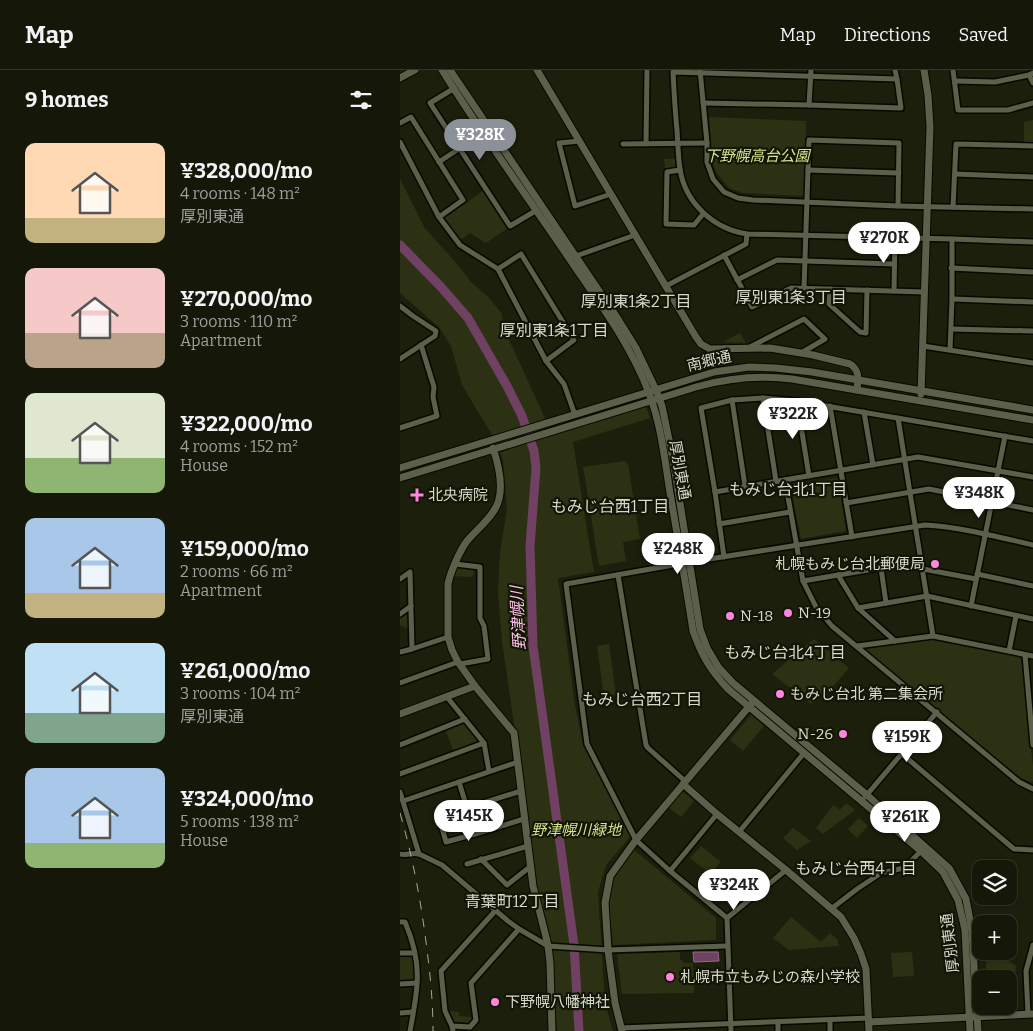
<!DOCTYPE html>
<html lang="en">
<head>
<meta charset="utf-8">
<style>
	body { margin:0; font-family:Bitter,"Noto Sans JP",serif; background:#1e2012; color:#f1f3f6; height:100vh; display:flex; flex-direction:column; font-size:19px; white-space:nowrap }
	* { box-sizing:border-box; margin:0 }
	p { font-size:16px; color:#9d9f9c }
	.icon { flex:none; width:28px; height:28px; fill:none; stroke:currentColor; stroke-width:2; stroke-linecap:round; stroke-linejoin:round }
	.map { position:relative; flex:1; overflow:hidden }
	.drawer { display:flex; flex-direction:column; background:#151709; width:400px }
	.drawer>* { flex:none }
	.controls { position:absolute; left:572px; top:790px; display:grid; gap:10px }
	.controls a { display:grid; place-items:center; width:45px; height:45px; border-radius:10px; background:#151709; box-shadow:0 1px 4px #0004,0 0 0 1px #34362a; font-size:25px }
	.price { position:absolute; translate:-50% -42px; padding:0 11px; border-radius:18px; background:#fff; color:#222; font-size:16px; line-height:32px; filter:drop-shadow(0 1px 2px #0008) }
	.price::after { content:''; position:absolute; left:50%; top:30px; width:15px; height:11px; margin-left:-8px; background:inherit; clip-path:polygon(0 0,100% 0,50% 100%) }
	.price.active { background:#8c9099; color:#fff }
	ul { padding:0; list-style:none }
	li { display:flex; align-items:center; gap:15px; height:125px; padding:0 25px }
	li span { display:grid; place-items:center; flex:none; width:140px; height:100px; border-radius:10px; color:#555 }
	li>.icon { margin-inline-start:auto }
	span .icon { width:60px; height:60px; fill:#fffc; stroke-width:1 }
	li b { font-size:21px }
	h2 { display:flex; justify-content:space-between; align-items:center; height:60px; padding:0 25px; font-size:21px }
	header { display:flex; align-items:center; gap:30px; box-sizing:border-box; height:70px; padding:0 25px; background:#151709; border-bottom:1px solid #34362a }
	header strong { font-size:24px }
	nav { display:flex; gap:28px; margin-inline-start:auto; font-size:18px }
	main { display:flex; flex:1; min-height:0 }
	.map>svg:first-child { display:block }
	.green { fill:#2d3113 }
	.water { fill:#704163; stroke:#8f6f82 }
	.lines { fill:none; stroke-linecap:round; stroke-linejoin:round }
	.river { stroke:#704163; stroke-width:9 }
	.minor-casing { stroke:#070900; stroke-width:8 }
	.tertiary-casing { stroke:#070900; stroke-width:9 }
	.minor { stroke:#5c604a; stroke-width:5 }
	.tertiary { stroke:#5c604a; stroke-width:7 }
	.rail { stroke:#a4a799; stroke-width:1; stroke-dasharray:9 9; stroke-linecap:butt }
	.poi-dot { fill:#ff85de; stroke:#131604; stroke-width:2 }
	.labels { text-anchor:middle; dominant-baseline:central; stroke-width:4.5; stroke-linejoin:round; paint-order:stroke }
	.park-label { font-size:15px; font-style:italic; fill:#d6e48e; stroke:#131604 }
	.street-label { font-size:15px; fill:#d6d9cc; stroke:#131604 }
	.poi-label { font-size:15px; fill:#d6d9cc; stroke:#131604; text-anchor:start }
	.neighbourhood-label { font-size:16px; fill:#d6d9cc; stroke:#131604 }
	.water-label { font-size:16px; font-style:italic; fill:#ffc2ec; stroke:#131604 }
</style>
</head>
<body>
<header>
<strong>Map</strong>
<nav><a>Map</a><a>Directions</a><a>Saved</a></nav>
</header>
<main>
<section class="drawer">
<h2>9 homes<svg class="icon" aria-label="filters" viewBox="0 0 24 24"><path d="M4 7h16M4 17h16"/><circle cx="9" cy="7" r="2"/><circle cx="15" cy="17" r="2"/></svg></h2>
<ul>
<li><span style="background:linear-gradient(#ffd9b3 75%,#c2b280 0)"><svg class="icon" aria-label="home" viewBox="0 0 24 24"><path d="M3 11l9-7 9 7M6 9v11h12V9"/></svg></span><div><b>¥328,000/mo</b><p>4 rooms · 148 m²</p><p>厚別東通</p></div></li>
<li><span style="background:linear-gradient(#f6c9c9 65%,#b9a48a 0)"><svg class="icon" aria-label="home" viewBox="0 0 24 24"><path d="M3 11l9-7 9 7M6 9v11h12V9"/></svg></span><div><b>¥270,000/mo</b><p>3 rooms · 110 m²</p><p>Apartment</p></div></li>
<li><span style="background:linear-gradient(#dfe7d0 65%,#8fb573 0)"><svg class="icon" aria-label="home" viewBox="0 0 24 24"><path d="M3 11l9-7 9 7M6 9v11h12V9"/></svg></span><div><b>¥322,000/mo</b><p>4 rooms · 152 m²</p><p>House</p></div></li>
<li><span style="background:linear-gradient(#a9c7e8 75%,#c2b280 0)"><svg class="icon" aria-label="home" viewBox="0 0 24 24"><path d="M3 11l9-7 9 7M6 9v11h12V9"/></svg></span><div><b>¥159,000/mo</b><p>2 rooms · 66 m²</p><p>Apartment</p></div></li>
<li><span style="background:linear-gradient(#bfe0f5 70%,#7fa58c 0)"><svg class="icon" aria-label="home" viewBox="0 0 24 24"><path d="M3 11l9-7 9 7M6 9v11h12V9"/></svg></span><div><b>¥261,000/mo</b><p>3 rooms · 104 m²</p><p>厚別東通</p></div></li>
<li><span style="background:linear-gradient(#a9c7e8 75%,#8fb573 0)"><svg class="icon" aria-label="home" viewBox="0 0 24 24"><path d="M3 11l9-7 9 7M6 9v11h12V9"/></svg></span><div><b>¥324,000/mo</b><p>5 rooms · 138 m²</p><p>House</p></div></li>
</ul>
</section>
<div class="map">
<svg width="633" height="961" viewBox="0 0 633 961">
	<rect width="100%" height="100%" fill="#1c1f0c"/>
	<!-- green -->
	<g class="green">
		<path d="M309,47L406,51L404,126L342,123L329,118L316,102L313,94Z"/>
		<path d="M633,50V74H624V52Z"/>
		<path d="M264,89H275L276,94L275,98L265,99Z"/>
		<path d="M0,109L24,157L56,193L71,212L89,228L102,244L103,257L152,363L236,337L246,336L250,348L173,372L194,502L158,508L175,635L183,675L231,766L206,795L198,822L205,933L213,961H157L153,918L134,793L102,571L98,522L100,483L107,438L103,390L92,365L62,315L51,276L39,257L2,225L0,222Z"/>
		<path d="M83,121L108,158L86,173L70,163L59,171L43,149Z"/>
		<path d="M340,263L346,273L323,272Z"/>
		<path d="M224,391L228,394L240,469L223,472L226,491L199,496L183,397Z"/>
		<path d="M438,408L446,461L401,469L390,414Z"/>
		<path d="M57,497L74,499L73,507L53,506L54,502Z"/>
		<path d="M8,541V559L0,555V546Z"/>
		<path d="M533,567L587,578L621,588L633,696V711L631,712L621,708L557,658L460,576Z"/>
		<path d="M414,569L449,598L429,621L411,634L372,604Z"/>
		<path d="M209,574L216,625L204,626L197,576Z"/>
		<path d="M351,645L364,656L343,681L330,670Z"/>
		<path d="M64,653L80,672L53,681L46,660Z"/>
		<path d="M282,721L294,731L281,747L268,737Z"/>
		<path d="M446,733L455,740L423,764L416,758L433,735L440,740Z"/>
		<path d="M459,748L468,756L457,768L448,759Z"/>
		<path d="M393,758L411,771L397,780L383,768Z"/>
		<path d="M301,776L321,792L310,804L290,788Z"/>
		<path d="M233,779L316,848V870L213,875L208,834L213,808Z"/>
		<path d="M391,847L421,872L430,863L437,869L439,876L389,880L373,868Z"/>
		<path d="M586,881H593L616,896L615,910L586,904Z"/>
		<path d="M280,882V889L285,893H293L294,923L222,924L217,884Z"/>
		<path d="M512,882L514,906L493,907L491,883Z"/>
		<path d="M12,885L15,898V910H0V886Z"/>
		<path d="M49,941L59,942V946L72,947L71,950L68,953L54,952Z"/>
	</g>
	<!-- water -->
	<path class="water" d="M293,882H318L319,891L294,892Z"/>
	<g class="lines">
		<!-- river -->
		<path class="river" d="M0,175L41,217L68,248L107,316L122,346L134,381L136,398L130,476L133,576L174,875L179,961"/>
		<defs>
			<g id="minor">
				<path d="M300,0L307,73V92L313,109L324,122L338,128L353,130L498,136L633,139"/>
				<path d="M553,0L558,40H608L633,33"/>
				<path d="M629,5L633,13"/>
				<path d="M497,9L273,2C274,21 275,41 277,60C278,73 278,86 280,99C285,133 314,159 347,164L552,169L633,172"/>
				<path d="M556,11L595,12L629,5L633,3"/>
				<path d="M53,19L30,33L110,156L137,140"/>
				<path d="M303,33L409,35L501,38L497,9L495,0"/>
				<path d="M409,35L411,0"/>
				<path d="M0,53L11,47L63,130L39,147"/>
				<path d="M180,71L159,73L175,136L211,124"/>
				<path d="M0,72L39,147L60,175L98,199L146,291L164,314L175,345"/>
				<path d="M223,74L307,73"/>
				<path d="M246,74L247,0"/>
				<path d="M39,92L60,78"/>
				<path d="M280,100L267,102L266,154L294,155L303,144"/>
				<path d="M408,100L499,103"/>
				<path d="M555,104L633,107"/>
				<path d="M553,137L556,74L633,76"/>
				<path d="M324,185L352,237L391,218L524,222"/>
				<path d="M176,186L235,165"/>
				<path d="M551,198L633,202"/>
				<path d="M98,199L121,184L174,270L146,291"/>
				<path d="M337,210L377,190L494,194"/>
				<path d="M266,216L346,174L347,164"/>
				<path d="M404,218L409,70L499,73L498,136"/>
				<path d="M430,219L429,234L460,262L466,263L467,220"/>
				<path d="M494,221L495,167"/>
				<path d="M552,229L633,232"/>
				<path d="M0,236L13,246L36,261L35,266L0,289"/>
				<path d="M552,259L633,261"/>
				<path d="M523,276L633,293"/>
				<path d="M350,277L404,249L425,269L401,283"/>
				<path d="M550,280L552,229V169"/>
				<path d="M363,328L376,411"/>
				<path d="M332,330L345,416"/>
				<path d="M397,331L409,406"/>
				<path d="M430,336L452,467"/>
				<path d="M464,342L473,395"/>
				<path d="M498,348L533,566"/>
				<path d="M0,358L37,346L33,327L34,317L21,275"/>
				<path d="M385,410L403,511L416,537L432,556L619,712L633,719"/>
				<path d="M315,422L518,387L633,407"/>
				<path d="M446,433L529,419L633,440"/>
				<path d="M319,454L390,442"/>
				<path d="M324,487L315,422L301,338L332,330L363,328L397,331L633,371"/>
				<path d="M55,494L80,497V548L84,556L88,589L60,594"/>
				<path d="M481,498L486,533"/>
				<path d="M523,499L576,509"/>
				<path d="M577,504L633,516"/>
				<path d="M218,505L246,675L248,678L285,711"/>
				<path d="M438,505L458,538L495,571"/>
				<path d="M0,509L10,502L12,579"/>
				<path d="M403,511L521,491"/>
				<path d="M571,536L605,366"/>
				<path d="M458,538L527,526L633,549"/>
				<path d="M0,544L11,536"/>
				<path d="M457,576L533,566L633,586"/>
				<path d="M609,581L616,546"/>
				<path d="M0,582L12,579L48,567"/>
				<path d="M625,585L633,675"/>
				<path d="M0,613L58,592"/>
				<path d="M47,627L84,673L89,701"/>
				<path d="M0,675L65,649"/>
				<path d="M502,684L614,779L633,780"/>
				<path d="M0,704L84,673"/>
				<path d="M59,712L75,764L124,749"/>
				<path d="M0,722L19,784L42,795L108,851L119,859L148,876L208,880L327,876"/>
				<path d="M465,727L537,642"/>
				<path d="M3,731L118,692"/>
				<path d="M67,738L121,721"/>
				<path d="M70,745L41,754L46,772L75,764"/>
				<path d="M339,762L404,683"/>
				<path d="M0,784C6,786 12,782 19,784"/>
				<path d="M81,789L107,815L131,796"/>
				<path d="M67,794L128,776"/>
				<path d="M270,801L317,744"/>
				<path d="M431,839L457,819L481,803L504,798L521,781"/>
				<path d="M327,848L386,800"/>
				<path d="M0,852H5C13,871 19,893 17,914C16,930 13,945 10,961"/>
				<path d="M0,883H14"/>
				<path d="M0,914L17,913"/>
				<path d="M0,943L13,942"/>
				<path d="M628,944L626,901L633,875"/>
				<path d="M430,950V961"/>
				<path d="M378,952V961"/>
				<path d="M52,956L70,957L76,950L71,913L119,859"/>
				<path d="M221,958L469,948"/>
				<path d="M53,961L52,956L45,941L41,901L96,840"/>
				<path d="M331,961L327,848L270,801L236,770L187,674L166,514L290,492L525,455C561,457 598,467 633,475"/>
			</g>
			<g id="tertiary">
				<path d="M42,0C84,68 132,133 177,200C204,239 232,278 249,323C261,354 265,391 270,423C278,469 286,515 293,561C302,586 310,600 328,619L521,781L543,802L558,830L565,860L570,961"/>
				<path d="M50,0L218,249L236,278L256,320L262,336L273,389L300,559L307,578L319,598L333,613L467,725L549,798L566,829L572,861L578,961"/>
				<path d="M137,0L296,267L301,274L310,279L370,278L413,285L450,294C460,300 458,310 457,320"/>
				<path d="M0,8L15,0"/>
				<path d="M521,324L530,57L528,25L524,0"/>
				<path d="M93,378C99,396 106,425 93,442C86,453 75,461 67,471C60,480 50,503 48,514V567L52,580L58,592L75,616L114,663L133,816L146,867L148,876L150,893L152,961"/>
				<path d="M0,398L314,302L349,297L376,298L412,302L633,340"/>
				<path d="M0,408L296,317C328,308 359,305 392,309L633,350"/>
				<path d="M0,644L75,616"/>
				<path d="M283,714L317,744L386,800L441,847L454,868L461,884L466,899L469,961"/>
				<path d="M469,952L633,944"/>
				<path d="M222,961L215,933L208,880L205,833L210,806L236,770L352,633"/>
			</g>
		</defs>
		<!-- minor casing -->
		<use href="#minor" class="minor-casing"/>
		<!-- tertiary casing -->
		<use href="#tertiary" class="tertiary-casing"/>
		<!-- minor -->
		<use href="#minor" class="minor"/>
		<!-- tertiary -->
		<use href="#tertiary" class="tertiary"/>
		<!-- rail -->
		<path class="rail" d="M0,743C14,792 22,837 28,888C31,912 33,937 33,961"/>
	</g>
	<!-- markers -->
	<g class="poi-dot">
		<path d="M14.5 417.5h5v5h5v5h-5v5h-5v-5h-5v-5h5z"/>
		<circle cx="535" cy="494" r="5"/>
		<circle cx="388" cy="543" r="5"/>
		<circle cx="330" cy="546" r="5"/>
		<circle cx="380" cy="624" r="5"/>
		<circle cx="443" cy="664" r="5"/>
		<circle cx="270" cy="907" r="5"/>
		<circle cx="95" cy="932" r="5"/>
	</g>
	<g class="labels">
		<!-- park labels -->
		<g class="park-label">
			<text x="357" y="86">下野幌高台公園</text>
			<text x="176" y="760">野津幌川緑地</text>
		</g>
		<!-- street labels -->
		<g class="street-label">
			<text transform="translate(309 291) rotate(-13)">南郷通</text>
			<text transform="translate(280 400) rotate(80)">厚別東通</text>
			<text transform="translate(550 873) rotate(-97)">厚別東通</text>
		</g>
		<!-- poi labels -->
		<g class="poi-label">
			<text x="28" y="425">北央病院</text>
			<text x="525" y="494" text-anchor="end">札幌もみじ台北郵便局</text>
			<text x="398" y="543">N-19</text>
			<text x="340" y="546">N-18</text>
			<text x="390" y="624">もみじ台北 第二集会所</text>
			<text x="433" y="664" text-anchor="end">N-26</text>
			<text x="280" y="907">札幌市立もみじの森小学校</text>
			<text x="105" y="932">下野幌八幡神社</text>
		</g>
		<!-- neighbourhood labels -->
		<g class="neighbourhood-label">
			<text x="391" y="227">厚別東1条3丁目</text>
			<text x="236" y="231">厚別東1条2丁目</text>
			<text x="154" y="260">厚別東1条1丁目</text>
			<text x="388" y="419">もみじ台北1丁目</text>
			<text x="210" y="436">もみじ台西1丁目</text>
			<text x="385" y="582">もみじ台北4丁目</text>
			<text x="242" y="629">もみじ台西2丁目</text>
			<text x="456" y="798">もみじ台西4丁目</text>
			<text x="112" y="831">青葉町12丁目</text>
		</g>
		<!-- water labels -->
		<g class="water-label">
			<text transform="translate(118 548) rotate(-93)">野津幌川</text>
		</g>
	</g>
</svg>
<div class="controls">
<a><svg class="icon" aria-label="layers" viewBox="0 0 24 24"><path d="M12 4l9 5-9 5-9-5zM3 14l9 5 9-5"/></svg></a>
<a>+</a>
<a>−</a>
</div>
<b class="price active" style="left:80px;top:91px">¥328K</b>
<b class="price" style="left:484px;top:194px">¥270K</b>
<b class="price" style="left:393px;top:370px">¥322K</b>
<b class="price" style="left:579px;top:449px">¥348K</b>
<b class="price" style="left:278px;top:505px">¥248K</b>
<b class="price" style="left:507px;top:693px">¥159K</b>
<b class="price" style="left:69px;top:772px">¥145K</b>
<b class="price" style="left:505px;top:773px">¥261K</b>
<b class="price" style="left:334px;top:841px">¥324K</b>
</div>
</main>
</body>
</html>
